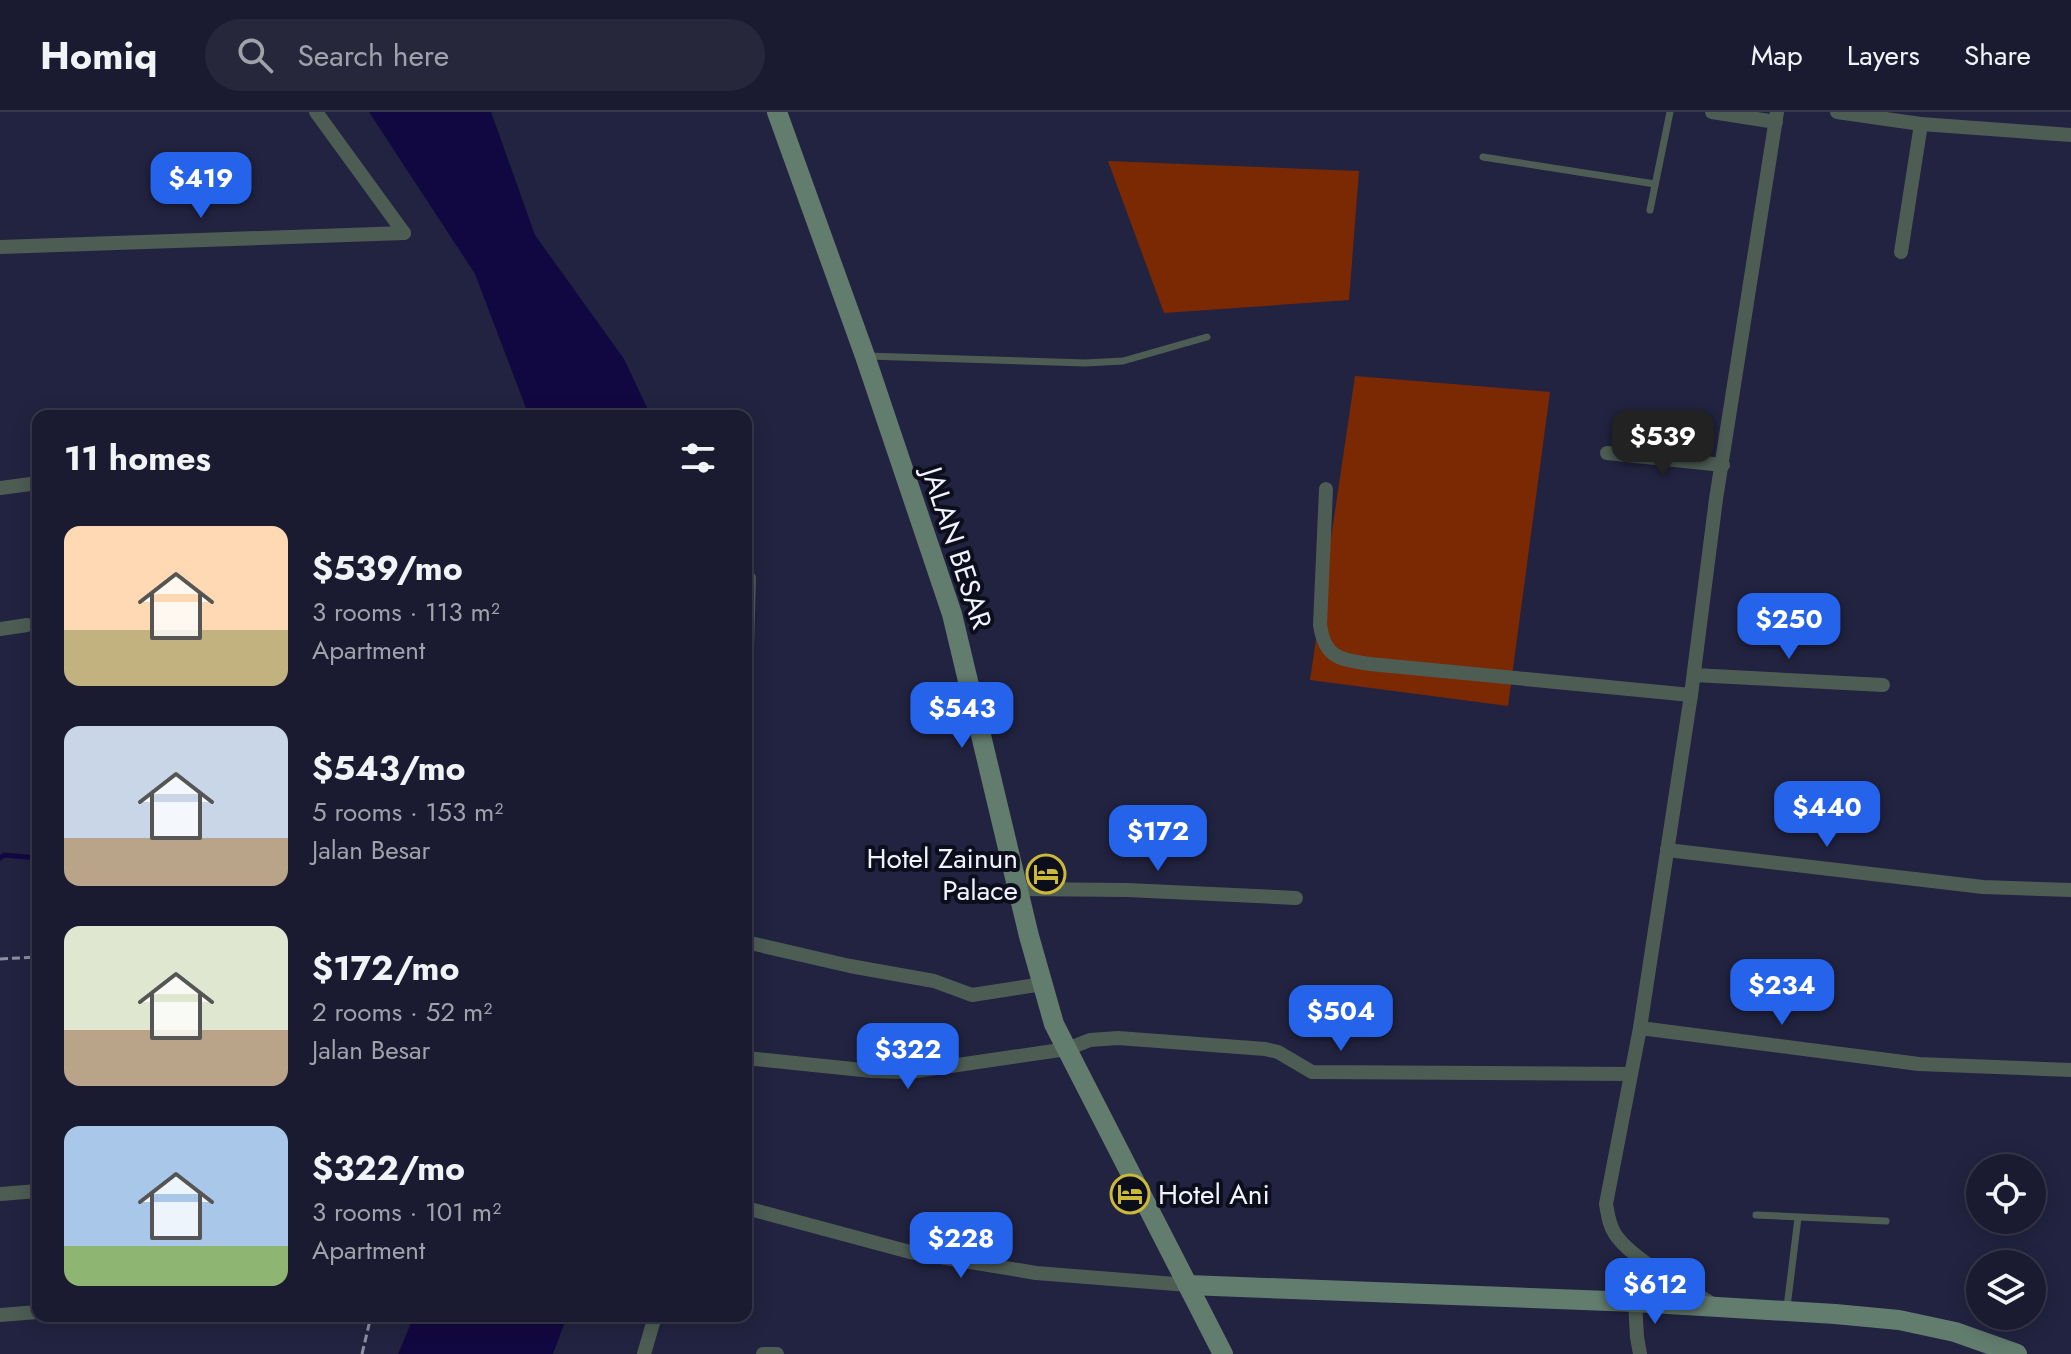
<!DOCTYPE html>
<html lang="en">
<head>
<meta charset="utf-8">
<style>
	body { margin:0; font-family:Jost,sans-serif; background:#27273c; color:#f1f3f6; height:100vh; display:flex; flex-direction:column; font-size:30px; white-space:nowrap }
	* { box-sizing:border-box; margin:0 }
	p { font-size:26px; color:#9fa1ab }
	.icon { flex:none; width:44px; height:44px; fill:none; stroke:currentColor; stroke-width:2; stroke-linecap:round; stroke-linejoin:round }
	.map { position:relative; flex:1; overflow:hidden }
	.panel { position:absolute; left:32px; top:298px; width:720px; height:912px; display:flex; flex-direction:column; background:#1a1a30; border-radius:16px; box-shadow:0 4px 20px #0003,0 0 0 2px #38384c }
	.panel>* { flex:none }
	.buttons { position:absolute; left:1966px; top:1042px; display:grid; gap:16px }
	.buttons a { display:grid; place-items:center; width:80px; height:80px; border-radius:50%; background:#1a1a30; box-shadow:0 4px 20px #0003,0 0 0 2px #38384c; font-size:40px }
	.price { position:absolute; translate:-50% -68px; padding:0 18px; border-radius:16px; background:#2563eb; color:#fff; font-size:26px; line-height:52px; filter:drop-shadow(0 2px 4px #0008) }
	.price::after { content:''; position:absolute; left:50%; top:48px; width:24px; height:18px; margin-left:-12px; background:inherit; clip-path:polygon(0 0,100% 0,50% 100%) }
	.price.selected { background:#222; color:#fff }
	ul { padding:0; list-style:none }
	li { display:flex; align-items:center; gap:24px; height:200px; padding:0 32px }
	li span { display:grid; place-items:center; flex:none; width:224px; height:160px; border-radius:16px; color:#555 }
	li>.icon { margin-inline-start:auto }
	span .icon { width:96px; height:96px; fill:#fffc; stroke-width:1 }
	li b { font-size:34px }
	h2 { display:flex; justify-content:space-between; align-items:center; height:96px; padding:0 32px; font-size:34px }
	header { display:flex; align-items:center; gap:48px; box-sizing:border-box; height:112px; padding:0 40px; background:#1a1a30; border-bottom:2px solid #38384c }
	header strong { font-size:38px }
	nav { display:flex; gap:44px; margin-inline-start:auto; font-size:28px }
	.search { width:560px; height:72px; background:#27273c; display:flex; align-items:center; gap:20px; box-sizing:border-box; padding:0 28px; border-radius:44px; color:#9fa1ab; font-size:30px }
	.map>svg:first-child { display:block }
	.green { fill:#7b2902 }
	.water { fill:#120841 }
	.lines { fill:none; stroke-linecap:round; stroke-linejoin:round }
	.stream { stroke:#120841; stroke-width:5 }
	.path { stroke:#8c8ea2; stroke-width:3; stroke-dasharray:8 4; stroke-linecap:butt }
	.lane { stroke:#4d5d54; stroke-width:7 }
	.street { stroke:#4d5d54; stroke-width:14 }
	.secondary { stroke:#627c6e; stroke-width:20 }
	.labels { text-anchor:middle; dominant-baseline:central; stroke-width:8; stroke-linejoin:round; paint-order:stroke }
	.street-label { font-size:28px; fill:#f1f3ff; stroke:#0d0e1b }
	.poi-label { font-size:28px; fill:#f1f3ff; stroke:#0d0e1b; text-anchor:end }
</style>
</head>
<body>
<header>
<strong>Homiq</strong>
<div class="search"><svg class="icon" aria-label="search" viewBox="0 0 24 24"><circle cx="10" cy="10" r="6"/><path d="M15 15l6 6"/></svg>Search here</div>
<nav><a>Map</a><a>Layers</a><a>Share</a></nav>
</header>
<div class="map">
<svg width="2071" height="1242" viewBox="0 0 2071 1242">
	<rect width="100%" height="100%" fill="#222340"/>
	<!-- green -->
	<g class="green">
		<path d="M1108,49L1359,59L1349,188L1164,201Z"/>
		<path d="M1355,264L1550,280L1508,594L1310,568Z"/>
	</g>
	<!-- water -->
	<g class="water">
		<path d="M369,0H491L535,123L624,247L651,304H529L475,162Z"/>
		<path d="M414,1204H567L553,1242H398Z"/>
	</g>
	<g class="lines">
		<!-- stream -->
		<path class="stream" d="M0,746L4,743L38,746"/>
		<!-- path -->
		<g class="path">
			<path d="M0,847L38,845"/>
			<path d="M362,1242L371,1204"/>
		</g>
		<!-- lane -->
		<g class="lane">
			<path d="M1483,45L1655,72"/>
			<path d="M1650,98L1670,0"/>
			<path d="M867,244L1085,251L1123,249L1207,225"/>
			<path d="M1756,1103L1886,1109"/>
			<path d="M1787,1195L1798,1106"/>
		</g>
		<!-- street -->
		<g class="street">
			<path d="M316,0L404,121"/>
			<path d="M1712,0L1776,10"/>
			<path d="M1837,0L1921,12L2071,23"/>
			<path d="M0,135L404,121"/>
			<path d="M1901,140L1921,12"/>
			<path d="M1607,341L1723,353"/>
			<path d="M0,376L38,371"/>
			<path d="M1326,377L1320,513C1325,547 1340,547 1370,552L1691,583"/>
			<path d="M0,517L27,513"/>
			<path d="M1694,563L1883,573"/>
			<path d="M746,572L749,466"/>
			<path d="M1667,738L1983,775L2071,778"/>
			<path d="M1018,777L1127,778L1296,786"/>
			<path d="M746,830L850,854L934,869L972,883L1043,872"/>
			<path d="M1640,916L1919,952L2071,958"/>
			<path d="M746,946L872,959L910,960L1067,937L1090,928L1118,926L1265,937L1278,940L1312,960L1629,962"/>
			<path d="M0,1082L38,1079"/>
			<path d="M746,1096L910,1140L1036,1161L1188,1173"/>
			<path d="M1635,1190L1637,1225L1640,1242"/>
			<path d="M1714,1193C1687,1176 1632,1148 1615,1122C1609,1113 1608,1103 1606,1092L1640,916L1691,583L1716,387L1777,0"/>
			<path d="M0,1203L38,1200"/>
			<path d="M644,1242L655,1204"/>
			<path d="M763,1242H777"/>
		</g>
		<!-- secondary -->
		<g class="secondary">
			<path d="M777,0L865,244L952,502L1029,824L1054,912L1223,1242"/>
			<path d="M1188,1173L1635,1190L1835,1202L1899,1208L1955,1220L2017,1242"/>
		</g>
	</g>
	<!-- icons -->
	<defs>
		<symbol id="hotel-ring" viewBox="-11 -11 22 22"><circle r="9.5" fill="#0d0e1b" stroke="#ccb938" stroke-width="1.5"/><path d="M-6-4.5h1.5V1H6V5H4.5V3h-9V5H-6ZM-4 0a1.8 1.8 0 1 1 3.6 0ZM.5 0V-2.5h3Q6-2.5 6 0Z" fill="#ccb938"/></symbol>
	</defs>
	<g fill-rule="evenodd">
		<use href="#hotel-ring" x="1024" y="740" width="44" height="44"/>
		<use href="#hotel-ring" x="1108" y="1060" width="44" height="44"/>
	</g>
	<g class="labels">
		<!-- street labels -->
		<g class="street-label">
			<text transform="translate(957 436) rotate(72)">JALAN BESAR</text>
		</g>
		<!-- poi labels -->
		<g class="poi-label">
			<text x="1018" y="746">Hotel Zainun<tspan x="1018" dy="32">Palace</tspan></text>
			<text x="1158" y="1082" text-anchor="start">Hotel Ani</text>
		</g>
	</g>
</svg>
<div class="buttons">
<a><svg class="icon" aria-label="locate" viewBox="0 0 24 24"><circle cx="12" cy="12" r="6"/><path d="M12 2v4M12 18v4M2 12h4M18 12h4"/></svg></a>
<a><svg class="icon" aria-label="layers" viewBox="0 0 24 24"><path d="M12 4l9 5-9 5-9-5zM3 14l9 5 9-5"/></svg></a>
</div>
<b class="price" style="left:201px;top:108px">$419</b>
<b class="price selected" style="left:1663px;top:366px">$539</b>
<b class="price" style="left:1789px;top:549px">$250</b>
<b class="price" style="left:962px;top:638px">$543</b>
<b class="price" style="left:1827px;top:737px">$440</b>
<b class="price" style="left:1158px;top:761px">$172</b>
<b class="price" style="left:1782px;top:915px">$234</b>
<b class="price" style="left:1341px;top:941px">$504</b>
<b class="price" style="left:908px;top:979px">$322</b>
<b class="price" style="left:961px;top:1168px">$228</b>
<b class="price" style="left:1655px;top:1214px">$612</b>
<section class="panel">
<h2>11 homes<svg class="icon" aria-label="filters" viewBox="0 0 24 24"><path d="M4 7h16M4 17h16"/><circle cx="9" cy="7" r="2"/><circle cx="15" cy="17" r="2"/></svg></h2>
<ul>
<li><span style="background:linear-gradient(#ffd9b3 65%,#c2b280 0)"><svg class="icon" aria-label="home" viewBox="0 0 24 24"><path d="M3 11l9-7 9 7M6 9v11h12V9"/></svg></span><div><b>$539/mo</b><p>3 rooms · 113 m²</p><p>Apartment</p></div></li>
<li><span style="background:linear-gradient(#c9d6e8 70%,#b9a48a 0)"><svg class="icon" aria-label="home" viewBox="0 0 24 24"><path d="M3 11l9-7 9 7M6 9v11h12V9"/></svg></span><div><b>$543/mo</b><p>5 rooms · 153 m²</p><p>Jalan Besar</p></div></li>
<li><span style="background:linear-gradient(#dfe7d0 65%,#b9a48a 0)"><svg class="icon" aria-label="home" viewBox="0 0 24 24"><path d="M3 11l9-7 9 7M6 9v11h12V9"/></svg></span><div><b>$172/mo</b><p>2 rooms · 52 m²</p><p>Jalan Besar</p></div></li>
<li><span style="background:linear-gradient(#a9c7e8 75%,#8fb573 0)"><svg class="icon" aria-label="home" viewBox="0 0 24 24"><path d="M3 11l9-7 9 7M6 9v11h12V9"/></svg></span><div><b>$322/mo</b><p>3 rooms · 101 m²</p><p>Apartment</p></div></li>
</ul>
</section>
</div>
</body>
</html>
